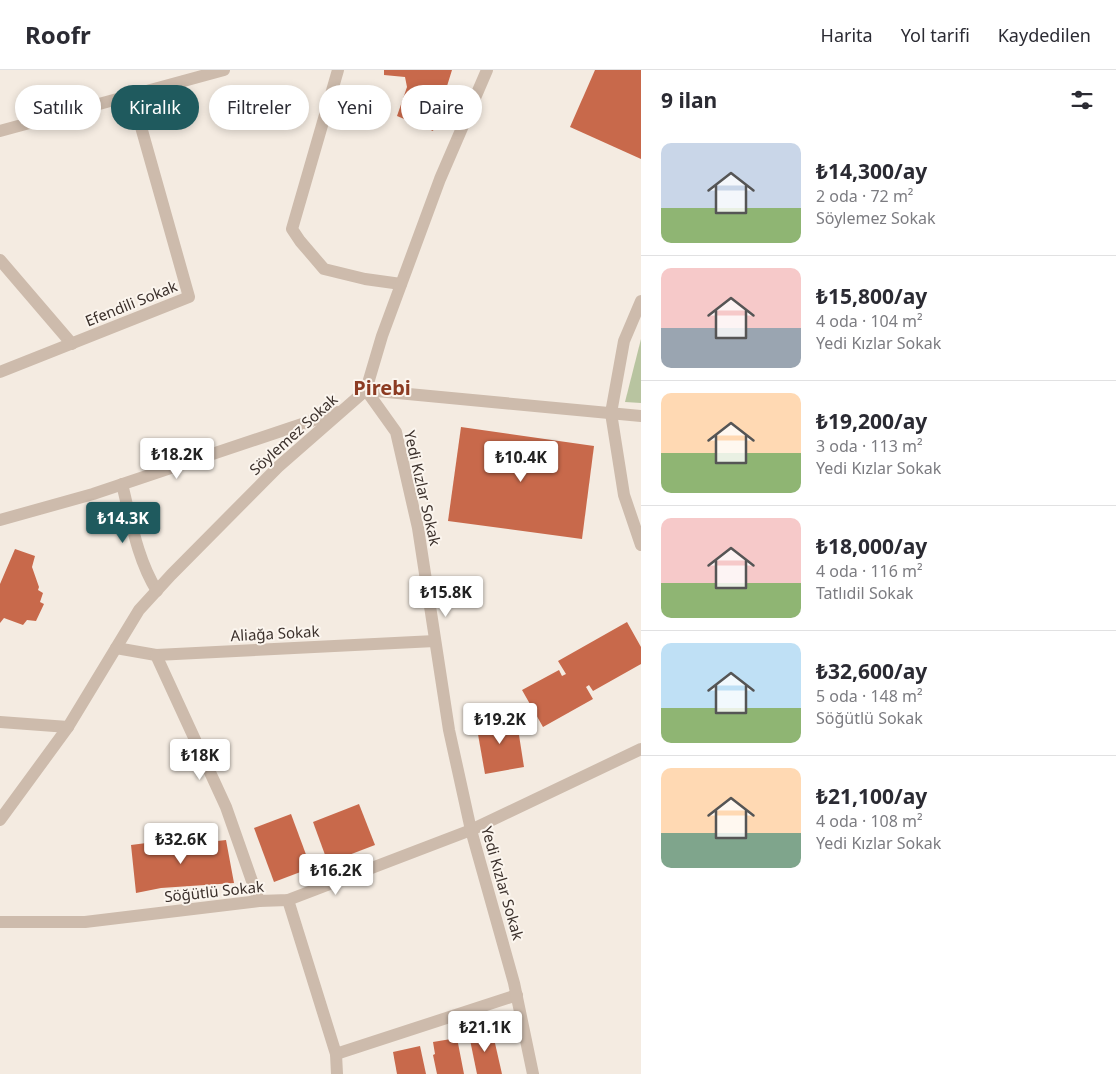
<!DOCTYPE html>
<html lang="tr">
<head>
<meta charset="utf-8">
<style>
	body { margin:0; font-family:"Noto Sans",sans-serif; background:#f2f2f3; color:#2b2b33; height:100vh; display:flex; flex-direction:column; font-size:19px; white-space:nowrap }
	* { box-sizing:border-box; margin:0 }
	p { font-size:16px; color:#7c7c81 }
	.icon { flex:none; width:28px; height:28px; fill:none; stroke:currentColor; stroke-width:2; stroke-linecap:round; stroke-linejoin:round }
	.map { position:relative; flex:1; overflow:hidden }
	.drawer { display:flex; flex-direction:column; background:#fff; width:475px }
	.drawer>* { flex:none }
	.banner { position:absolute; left:15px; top:15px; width:475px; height:45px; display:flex; gap:10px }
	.price { position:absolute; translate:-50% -42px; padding:0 11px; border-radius:5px; background:#fff; color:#222; font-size:16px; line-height:32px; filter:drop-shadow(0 1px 2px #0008) }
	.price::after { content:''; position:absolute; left:50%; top:30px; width:15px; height:11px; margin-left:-8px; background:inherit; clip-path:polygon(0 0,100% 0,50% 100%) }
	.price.current { background:#1f5a5e; color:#fff }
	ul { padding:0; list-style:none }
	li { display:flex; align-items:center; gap:15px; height:125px; padding:0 20px }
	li+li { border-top:1px solid #e1e1e2 }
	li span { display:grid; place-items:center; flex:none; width:140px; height:100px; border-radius:10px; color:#555 }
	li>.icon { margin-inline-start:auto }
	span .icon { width:60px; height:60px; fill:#fffc; stroke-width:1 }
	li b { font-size:21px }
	h2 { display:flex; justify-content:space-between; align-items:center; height:60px; padding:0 20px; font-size:21px }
	.tag { padding:0 18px; border-radius:22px; background:#fff; box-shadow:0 2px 8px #0003; font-size:18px; line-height:45px }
	.tag.current { background:#1f5a5e; color:#fff }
	header { display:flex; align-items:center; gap:30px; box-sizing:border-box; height:70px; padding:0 25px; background:#fff; border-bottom:1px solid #e1e1e2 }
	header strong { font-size:24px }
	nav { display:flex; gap:28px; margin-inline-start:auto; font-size:18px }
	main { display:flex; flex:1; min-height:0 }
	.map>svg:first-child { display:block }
	.green { fill:#b8c4a0 }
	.building { fill:#c8694b }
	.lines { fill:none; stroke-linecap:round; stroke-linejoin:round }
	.minor { stroke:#cdbbac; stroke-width:12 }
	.labels { text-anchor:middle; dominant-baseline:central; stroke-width:4; stroke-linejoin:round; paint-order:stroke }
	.street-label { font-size:15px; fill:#3b302b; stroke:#fbf5ee }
	.district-label { font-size:20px; font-weight:bold; fill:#8c3b22; stroke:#fbf5ee }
</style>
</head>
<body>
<header>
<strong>Roofr</strong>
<nav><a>Harita</a><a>Yol tarifi</a><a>Kaydedilen</a></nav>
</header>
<main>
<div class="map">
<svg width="641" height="1004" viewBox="0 0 641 1004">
	<rect width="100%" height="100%" fill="#f4ebe1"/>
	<!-- green -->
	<path class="green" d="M641,269V333L625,332Z"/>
	<!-- building -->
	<g class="building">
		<path d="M384,0H452L433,61L397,46L407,17L405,7L384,5Z"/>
		<path d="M595,0H641V89L570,57Z"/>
		<path d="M461,357L594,376L582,469L448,451Z"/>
		<path d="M15,479L35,486L32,497L39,517L38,520L43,523L40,532L44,534L36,551L27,550L23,555L4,548L0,553V514Z"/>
		<path d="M627,552L641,577V594L593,621L589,615L586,617L593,629L543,657L522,620L559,600L562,606L566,604L558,591Z"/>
		<path d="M516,646L524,697L485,704L476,653Z"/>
		<path d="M359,734L375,775L328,793L313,752Z"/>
		<path d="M291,744L311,798L274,812L254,758Z"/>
		<path d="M226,770L234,813L161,818L136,823L131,775L154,772L156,778Z"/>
		<path d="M492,960L502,1004H477L469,965Z"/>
		<path d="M457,968L464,1004H437L433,985L435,984L433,972Z"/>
		<path d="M420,976L426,1004H397L393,982Z"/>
	</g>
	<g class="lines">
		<!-- minor -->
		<g class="minor">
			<path d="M338,0L292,159L300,171L324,199L365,209L401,214"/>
			<path d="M0,61L224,0"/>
			<path d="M0,190L72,274"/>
			<path d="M641,231L624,271L611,343L624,425L641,475"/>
			<path d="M0,302L189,227L132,25"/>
			<path d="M122,414C131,450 137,489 157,521"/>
			<path d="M0,450L93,424L338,342"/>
			<path d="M116,578L156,585L435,571"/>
			<path d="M156,585L226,737L259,831"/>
			<path d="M0,652L68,657"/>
			<path d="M0,750L68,657L139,540L171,505L278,397L366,320L382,266L440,109L487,0"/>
			<path d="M288,830L336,984L337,1004"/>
			<path d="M0,852H85L259,831L288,830L471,760L641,679"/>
			<path d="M336,984L517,925"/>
			<path d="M533,1004L514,913L471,760L449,660L418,458L396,362L366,320L641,346"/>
		</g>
	</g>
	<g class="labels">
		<!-- street labels -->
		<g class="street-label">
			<text transform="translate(131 233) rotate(-22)">Efendili Sokak</text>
			<text transform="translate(293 364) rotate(-42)">Söylemez Sokak</text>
			<text transform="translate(423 418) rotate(77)">Yedi Kızlar Sokak</text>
			<text transform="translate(275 563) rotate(-3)">Aliağa Sokak</text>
			<text transform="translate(503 813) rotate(74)">Yedi Kızlar Sokak</text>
			<text transform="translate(214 821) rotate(-6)">Söğütlü Sokak</text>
		</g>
		<!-- district labels -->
		<g class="district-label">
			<text x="382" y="317">Pirebi</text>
		</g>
	</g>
</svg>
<b class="price" style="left:177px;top:410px">₺18.2K</b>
<b class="price" style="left:521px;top:413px">₺10.4K</b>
<b class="price current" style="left:123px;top:474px">₺14.3K</b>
<b class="price" style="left:446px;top:548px">₺15.8K</b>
<b class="price" style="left:500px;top:675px">₺19.2K</b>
<b class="price" style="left:200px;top:711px">₺18K</b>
<b class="price" style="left:181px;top:795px">₺32.6K</b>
<b class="price" style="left:336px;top:826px">₺16.2K</b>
<b class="price" style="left:485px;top:983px">₺21.1K</b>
<div class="banner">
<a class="tag">Satılık</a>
<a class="tag current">Kiralık</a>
<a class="tag">Filtreler</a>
<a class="tag">Yeni</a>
<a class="tag">Daire</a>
</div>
</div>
<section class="drawer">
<h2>9 ilan<svg class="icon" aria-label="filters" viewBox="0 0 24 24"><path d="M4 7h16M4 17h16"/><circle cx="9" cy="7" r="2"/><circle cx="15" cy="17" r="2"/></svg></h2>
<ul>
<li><span style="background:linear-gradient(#c9d6e8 65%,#8fb573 0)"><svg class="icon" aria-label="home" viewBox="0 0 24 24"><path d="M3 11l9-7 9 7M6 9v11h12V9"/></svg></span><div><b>₺14,300/ay</b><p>2 oda · 72 m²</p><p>Söylemez Sokak</p></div></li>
<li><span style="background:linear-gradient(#f6c9c9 60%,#9aa5b1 0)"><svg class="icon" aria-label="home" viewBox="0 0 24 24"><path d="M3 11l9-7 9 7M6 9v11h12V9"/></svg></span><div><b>₺15,800/ay</b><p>4 oda · 104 m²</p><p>Yedi Kızlar Sokak</p></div></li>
<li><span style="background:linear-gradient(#ffd9b3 60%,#8fb573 0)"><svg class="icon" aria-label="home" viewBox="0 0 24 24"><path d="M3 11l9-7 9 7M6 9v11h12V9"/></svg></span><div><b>₺19,200/ay</b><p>3 oda · 113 m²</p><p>Yedi Kızlar Sokak</p></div></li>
<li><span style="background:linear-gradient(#f6c9c9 65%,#8fb573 0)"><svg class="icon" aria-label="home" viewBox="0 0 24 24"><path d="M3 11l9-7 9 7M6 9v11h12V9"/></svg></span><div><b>₺18,000/ay</b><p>4 oda · 116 m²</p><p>Tatlıdil Sokak</p></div></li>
<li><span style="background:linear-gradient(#bfe0f5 65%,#8fb573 0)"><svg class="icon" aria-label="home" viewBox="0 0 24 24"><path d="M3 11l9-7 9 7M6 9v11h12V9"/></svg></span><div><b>₺32,600/ay</b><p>5 oda · 148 m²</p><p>Söğütlü Sokak</p></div></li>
<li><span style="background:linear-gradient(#ffd9b3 65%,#7fa58c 0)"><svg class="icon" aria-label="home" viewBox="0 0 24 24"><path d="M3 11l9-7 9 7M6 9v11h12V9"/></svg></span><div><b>₺21,100/ay</b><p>4 oda · 108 m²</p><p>Yedi Kızlar Sokak</p></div></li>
</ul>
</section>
</main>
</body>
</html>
